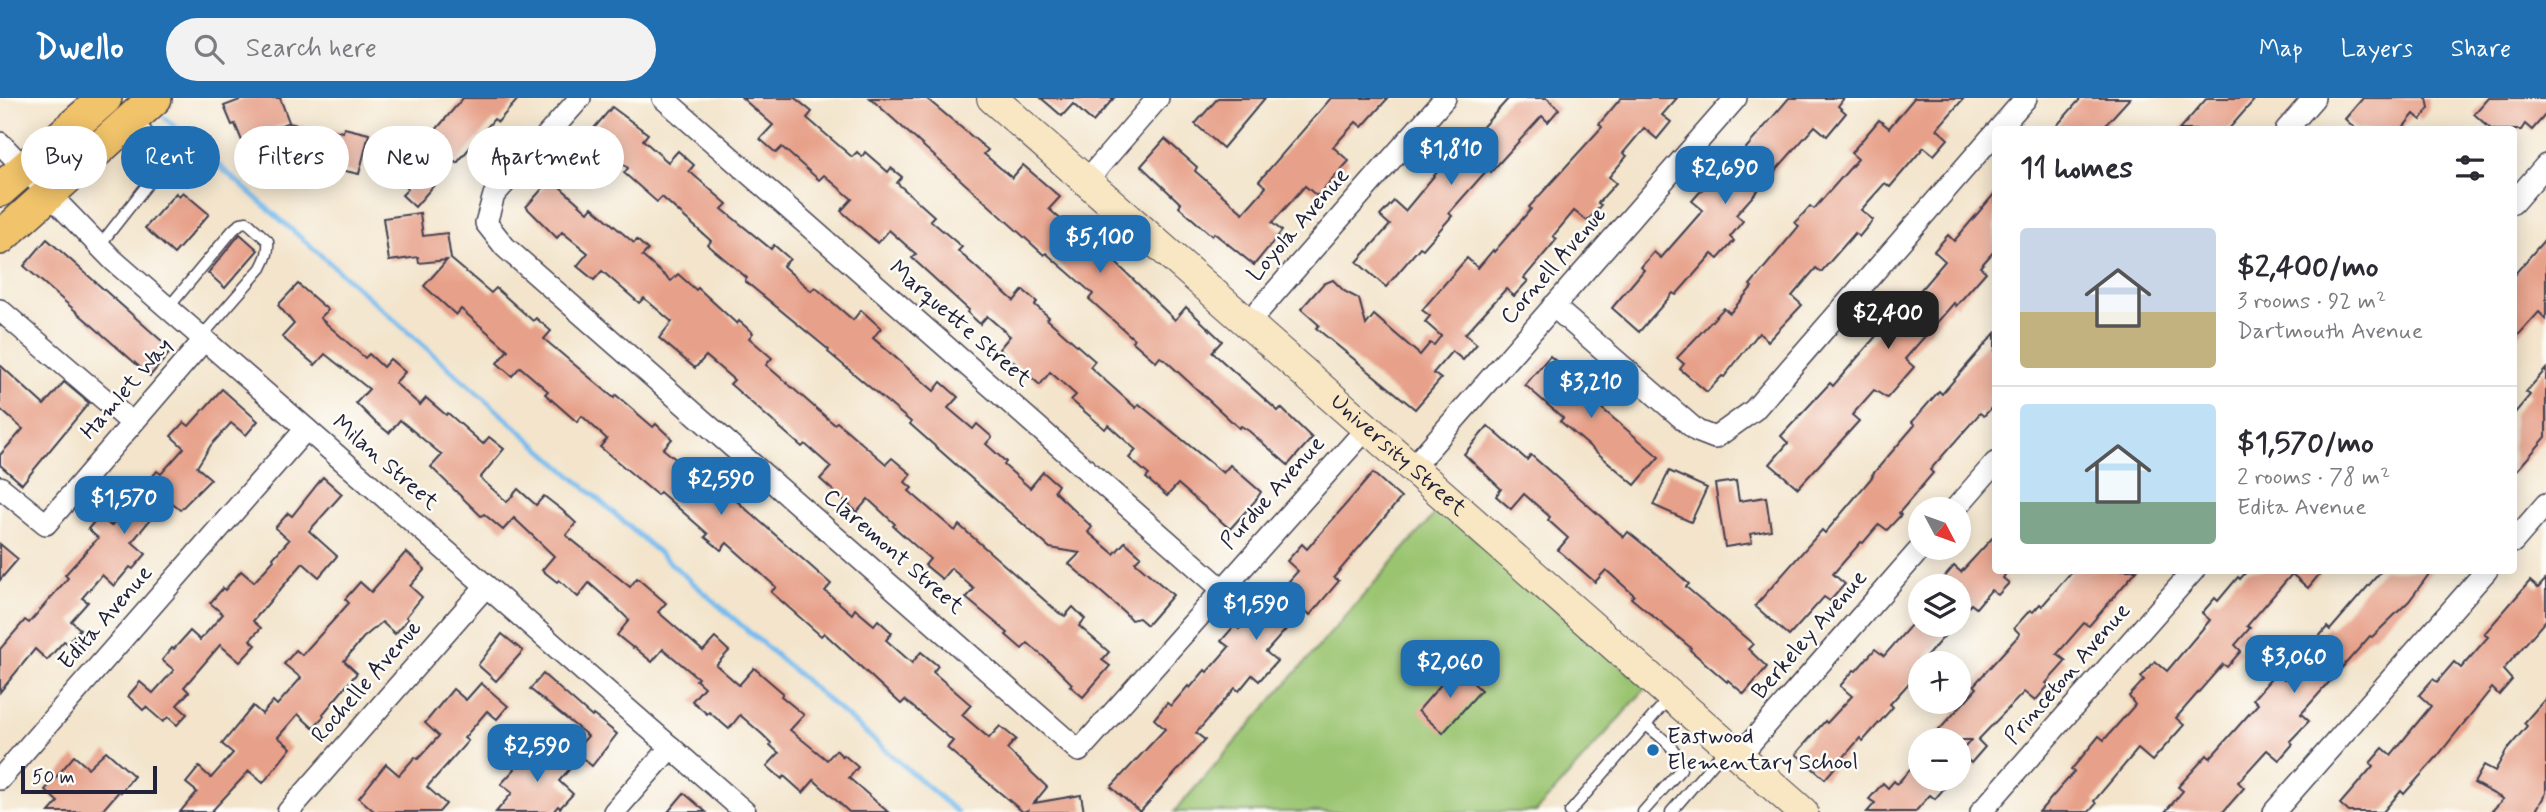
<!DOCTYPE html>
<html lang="en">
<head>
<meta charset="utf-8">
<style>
	body { margin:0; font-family:Mynerve,sans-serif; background:#f2f2f3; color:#2b2b33; height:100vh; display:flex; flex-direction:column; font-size:26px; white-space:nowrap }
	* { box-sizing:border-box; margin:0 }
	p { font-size:23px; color:#7c7c81 }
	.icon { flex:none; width:38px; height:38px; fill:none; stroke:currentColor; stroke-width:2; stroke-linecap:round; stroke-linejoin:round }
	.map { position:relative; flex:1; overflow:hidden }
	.drawer { position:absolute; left:1992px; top:28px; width:525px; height:448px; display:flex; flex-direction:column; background:#fff; border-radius:7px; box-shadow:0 4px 18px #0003 }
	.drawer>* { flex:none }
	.guide { position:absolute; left:21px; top:28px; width:665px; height:63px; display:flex; gap:14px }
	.needle { width:46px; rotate:131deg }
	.tools { position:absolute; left:1908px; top:399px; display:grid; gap:14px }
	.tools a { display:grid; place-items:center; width:63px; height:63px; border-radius:50%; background:#fff; box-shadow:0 4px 18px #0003; font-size:35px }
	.scale { position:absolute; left:21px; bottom:18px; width:136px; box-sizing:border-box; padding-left:7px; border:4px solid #22223b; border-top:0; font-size:19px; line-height:24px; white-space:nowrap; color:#22223b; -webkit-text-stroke:5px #fdfcf7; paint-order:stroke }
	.price { position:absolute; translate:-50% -60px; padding:0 16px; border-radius:14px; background:#1f6fb2; color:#fff; font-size:23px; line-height:46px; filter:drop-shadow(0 2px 4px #0008) }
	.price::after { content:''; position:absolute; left:50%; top:42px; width:21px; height:16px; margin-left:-10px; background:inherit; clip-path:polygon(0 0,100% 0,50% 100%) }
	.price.on { background:#222; color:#fff }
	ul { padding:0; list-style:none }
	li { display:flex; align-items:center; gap:21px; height:175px; padding:0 28px }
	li+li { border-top:2px solid #e1e1e2 }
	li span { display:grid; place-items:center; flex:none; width:196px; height:140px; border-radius:7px; color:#555 }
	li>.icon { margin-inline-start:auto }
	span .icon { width:84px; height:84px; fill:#fffc; stroke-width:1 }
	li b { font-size:30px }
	h2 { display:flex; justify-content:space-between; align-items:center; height:84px; padding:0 28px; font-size:30px }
	.chip { padding:0 24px; border-radius:32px; background:#fff; box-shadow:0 4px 18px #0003; font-size:24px; line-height:63px }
	.chip.on { background:#1f6fb2; color:#fff }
	header { display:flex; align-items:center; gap:42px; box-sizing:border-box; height:98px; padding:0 35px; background:#1f6fb2; color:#fff }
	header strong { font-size:33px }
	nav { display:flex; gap:38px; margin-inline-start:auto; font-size:24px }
	.search { width:490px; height:63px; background:#f2f2f3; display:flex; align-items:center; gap:18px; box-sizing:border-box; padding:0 24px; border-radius:38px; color:#7c7c81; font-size:26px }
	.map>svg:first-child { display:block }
	.green { fill:#9ac470; stroke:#5e7356; stroke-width:2 }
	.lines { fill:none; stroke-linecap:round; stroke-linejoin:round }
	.stream { stroke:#77bcee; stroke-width:5 }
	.building { fill:#e7a089 }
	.lane-casing { stroke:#413f51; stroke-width:13 }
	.street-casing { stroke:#413f51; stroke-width:24 }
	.secondary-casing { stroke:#413f51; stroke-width:32 }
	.primary-casing { stroke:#413f51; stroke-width:36 }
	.lane { stroke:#fff; stroke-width:10 }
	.street { stroke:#fff; stroke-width:21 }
	.secondary { stroke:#f9e7c3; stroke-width:30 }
	.primary { stroke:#f1c36a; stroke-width:33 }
	.poi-dot { fill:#1f6fb2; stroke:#fdfcf7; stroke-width:2.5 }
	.labels { text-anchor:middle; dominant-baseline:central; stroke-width:5; stroke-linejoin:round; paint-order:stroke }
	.street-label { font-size:23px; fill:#22223b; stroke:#fdfcf7 }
	.poi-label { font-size:23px; fill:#22223b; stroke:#fdfcf7; text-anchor:start }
</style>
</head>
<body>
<header>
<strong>Dwello</strong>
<div class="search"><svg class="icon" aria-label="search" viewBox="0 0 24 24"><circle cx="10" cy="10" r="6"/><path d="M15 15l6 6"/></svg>Search here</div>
<nav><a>Map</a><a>Layers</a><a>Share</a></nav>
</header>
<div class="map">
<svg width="2546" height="714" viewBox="0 0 2546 714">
	<rect width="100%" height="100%" fill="#fdfcf7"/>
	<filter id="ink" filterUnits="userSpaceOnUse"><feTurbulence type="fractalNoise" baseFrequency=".0143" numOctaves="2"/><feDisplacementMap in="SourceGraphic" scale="14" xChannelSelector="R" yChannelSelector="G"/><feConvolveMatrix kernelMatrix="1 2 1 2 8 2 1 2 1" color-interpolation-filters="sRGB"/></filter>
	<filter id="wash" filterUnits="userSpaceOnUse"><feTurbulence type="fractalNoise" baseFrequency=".00686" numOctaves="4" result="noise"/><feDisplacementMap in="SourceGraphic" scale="28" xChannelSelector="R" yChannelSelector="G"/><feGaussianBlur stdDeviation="1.57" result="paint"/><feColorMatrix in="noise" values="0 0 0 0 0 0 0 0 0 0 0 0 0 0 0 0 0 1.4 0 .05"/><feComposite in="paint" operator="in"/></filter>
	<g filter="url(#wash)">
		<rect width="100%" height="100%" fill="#f3e4cb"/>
		<!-- green -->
		<path class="green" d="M1440,410L1646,590L1536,714H1174Z"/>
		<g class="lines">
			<!-- stream -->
			<path class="stream" d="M165,20L717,506L957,714"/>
		</g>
		<g id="blocks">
			<!-- building -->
			<g class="building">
				<path d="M245,0H280L289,24L242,43L235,26L232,27L224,8Z"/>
				<path d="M463,0H519L498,24L494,21L457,65L455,63L415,109L402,97L408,91L391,77L406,60L398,53L411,37L423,47Z"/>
				<path d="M742,0H795L812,14L807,20L852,59L857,54L862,59L865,54L888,74L891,70L902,79L897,85L934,118L930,122L962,149L958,153L1014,203L1023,192L1037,204L1035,207L1049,219L1047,221L1095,263L1090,269L1136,310L1139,306L1223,375L1230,367L1261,394L1255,403L1230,431L1178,386L1167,398L1146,380L1149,377L1129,360L1136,352L1108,327L1105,331L1071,302L1076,297L1050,274L1040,287L999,251L1010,238L987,218L980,226L967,214L969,212L912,160L916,156L889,132L878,145L841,113L852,101L824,77L819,82L782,49L776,55L760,41L773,27Z"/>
				<path d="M870,0H926L988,52L984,56L1012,80L1023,67L1060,99L1049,111L1076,135L1079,133L1112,161L1175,222L1186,209L1222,243L1212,254L1278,313L1281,310L1312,340L1288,367L1249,333L1241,328L1239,330L1165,262L1160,259L1156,264L1132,243L1134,241L1089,201L1093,196L1046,155L1044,157Z"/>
				<path d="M1041,0H1114L1093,24L1073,6L1062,18Z"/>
				<path d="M1218,0H1265L1223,50L1195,26Z"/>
				<path d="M1331,0H1388L1362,29L1356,24L1333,49L1349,63L1317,98L1305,88L1272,125L1282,133L1254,167L1214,135L1212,138L1179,109L1181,106L1141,68L1165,41L1197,69L1195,73L1243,115L1266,89L1259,83Z"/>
				<path d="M1509,0H1547L1559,11L1548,24L1542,18L1491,74L1488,71L1449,115L1452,118L1423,151L1420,149L1386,189L1357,164L1390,127L1380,118L1394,103L1405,113L1457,50L1459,52L1476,32L1478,34Z"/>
				<path d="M1621,0H1677L1662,17L1671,24L1657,41L1644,30L1623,55L1627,58L1609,79L1616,85L1598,105L1601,107L1587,123L1574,113L1553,138L1557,141L1524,180L1528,183L1514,198L1506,191L1465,236L1477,246L1463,262L1452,253L1433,275L1441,281L1415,311L1316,230L1319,227L1301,211L1323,186L1333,182L1344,193L1359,201L1366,227L1374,217L1420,257L1430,245L1434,247L1441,238L1425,224L1430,218L1422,212L1467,160L1478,170L1493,152L1494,154L1531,111L1529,109L1602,29L1599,26Z"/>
				<path d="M1789,0H1844L1838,8L1846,15L1827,38L1815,28L1736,117L1743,123L1730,139L1734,143L1718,161L1712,156L1676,197L1673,195L1639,234L1612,210L1644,172L1641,169L1654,154L1661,160L1703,112L1692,103L1706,87L1709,89L1728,68L1729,70Z"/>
				<path d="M1914,0H1964L1937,31L1948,41L1934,57L1924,49L1890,89L1885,85L1861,112L1873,122L1859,139L1855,135L1821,174L1816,170L1792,198L1802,207L1768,243L1759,235L1724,279L1722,278L1707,294L1680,271L1684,266L1677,260L1724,210L1730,215L1752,189L1750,187L1799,128L1795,125L1810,108L1814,111L1858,61L1851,55L1879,22L1889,30Z"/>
				<path d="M2081,0H2130L2101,32H2053Z"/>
				<path d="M2207,0H2256L2228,32H2179Z"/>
				<path d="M2363,0H2427L2429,10L2421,22L2414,16L2401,32H2357L2345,21Z"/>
				<path d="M2488,0H2546V16L2532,32L2525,26L2521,32H2492L2474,16Z"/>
				<path d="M612,9L648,36L643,42L668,64L678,53L694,67L689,73L727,106L722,111L771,151L774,147L790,161L783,168L811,193L815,189L853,222L861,212L881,230L873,240L934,293L941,284L958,299L948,310L973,331L977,326L992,339L986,346L1006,364L1004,367L1030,390L1043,374L1058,387L1054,393L1092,429L1088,434L1114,456L1125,444L1141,458L1135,464L1173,497L1147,527L1139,520L1131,522L1125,515L1069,466L1080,455L1050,450L910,326L911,324L828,254L829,252L745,183L747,180L708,147L711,143L662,99L657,104L624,75L628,70L589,36Z"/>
				<path d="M289,25L331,35L332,32L343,34L344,30L369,36L359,76L318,67L313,87L292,82L293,78L277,74Z"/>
				<path d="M551,81L588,114L592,109L634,145L637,142L648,152L642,158L671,183L678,176L696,192L698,190L737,226L739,223L753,235L749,240L772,260L766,267L834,326L837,324L886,366L892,360L911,376L905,384L912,390L909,393L955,433L959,427L1059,515L1065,518L1073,509L1085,521L1079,528L1109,554L1102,562L1110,568L1083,599L1070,588L1072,586L1054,568L1028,545L1022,551L1006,537L1008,535L966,500L974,491L951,470L942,481L925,467L930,461L893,428L895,426L868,401L857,414L820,381L831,369L805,346L802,349L730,286L734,282L706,258L695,270L659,240L672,224L644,200L639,205L602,173L594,182L577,168L588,155L562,134L557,140L526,109Z"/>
				<path d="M183,94L209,116L174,156L145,130L176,95L179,98Z"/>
				<path d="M1995,95V152L1980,169L1986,174L1956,208L1954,205L1905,261L1914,269L1887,300L1874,292L1852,317L1859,323L1798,390L1770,366L1788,345L1781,338L1830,285L1833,288L1883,230L1877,224L1890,209L1898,216L1917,196L1945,163L1934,153L1948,137L1954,143Z"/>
				<path d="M420,115L423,138L447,135L451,161L491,195L496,190L533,223L536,220L551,233L544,241L614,300L616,297L653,329L656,326L672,341L663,351L709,388L720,376L736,390L730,397L831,486L825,493L852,516L855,511L874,527L878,522L892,535L886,542L912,565L921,554L938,568L933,574L971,607L962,617L989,640L1000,628L1016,641L1007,651L1047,689L1034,705L1081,697L1084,714H1028V712L1023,714L947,650L953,643L905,602L901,606L824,535L821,538L771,494L776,489L727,445L721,452L705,439L708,436L660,394L657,397L600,349L607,341L582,318L577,324L545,296L548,293L520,269L512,278L497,265L508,252L461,211L456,217L424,188L447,162L419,165L418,159L389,163L383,120Z"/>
				<path d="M240,136L258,152L225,190L208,175Z"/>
				<path d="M2546,140V221L2539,214L2513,243V178Z"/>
				<path d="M47,141L172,252L150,278L24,168Z"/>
				<path d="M298,186L328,212L320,220L365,260L369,256L383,269L390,261L405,274L395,285L420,307L426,300L446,317L448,315L483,346L489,339L504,351L480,380L507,404L518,391L536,407L544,398L562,412L576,425L566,437L630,489L637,480L666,505L658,514L703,553L715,540L729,553L716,567L739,587L754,570L783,595L781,598L804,617L790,632L827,662L836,652L843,659L844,657L858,669L849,680L888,714H849L814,682L803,695L784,678L782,681L767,668L779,655L770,647L771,645L763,637L740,617L729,631L709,614L707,616L692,603L704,589L696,582L698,580L663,551L652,564L634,549L633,550L617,537L629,522L613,506L589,485L578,499L559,482L557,484L542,472L554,458L514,420L503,432L484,416L481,418L431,369L442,357L400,322L389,335L374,323L356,305L369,291L325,256L315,267L282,239L294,226L278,207Z"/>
				<path d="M1995,235V306L1984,318L1980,315L1930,372L1933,375L1899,415L1901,417L1887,432L1879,426L1863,445L1861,444L1833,476L1845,486L1830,503L1824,499L1789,538L1755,508L1822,432L1825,435L1873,378L1872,377L1915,327L1912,324L1939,293L1942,296Z"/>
				<path d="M1550,258L1588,291L1590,289L1606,302L1600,309L1659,359L1635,387L1560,323L1563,320L1525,287Z"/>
				<path d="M0,267L44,307L64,284L89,305L22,386L0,367V357L23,331L0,311Z"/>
				<path d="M2546,271V339L2513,377V317L2530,297L2526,294Z"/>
				<path d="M222,291L258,323L246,337L231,325L211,347L197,369L211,381L180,412L167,401L132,444L146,456L133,471L130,469L114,488L102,477L82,500L88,504L71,523L80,531L67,545L64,543L47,562L35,551L0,594V551L25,522L29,525L68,480L65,477L98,440L88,431L99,418L111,428L157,373L161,376L184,350L171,338L184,324L189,328Z"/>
				<path d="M1488,328L1527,362L1531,357L1624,439L1628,434L1664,463L1689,486L1686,489L1753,546L1748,551L1767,569L1744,596L1728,582L1727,584L1690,552L1691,550L1631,500L1634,497L1606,472L1595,484L1558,452L1568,440L1548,422L1550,419L1524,396L1511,411L1496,398L1501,391L1464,356Z"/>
				<path d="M1669,373L1707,390L1691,424L1653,407Z"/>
				<path d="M1373,375L1401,400L1334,479L1339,483L1310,517L1304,511L1266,554L1277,563L1259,583L1252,577L1239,593L1235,590L1196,635L1205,642L1140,714L1111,689L1165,631L1154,621L1167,605L1171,608L1188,588L1190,590L1205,572L1207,574L1229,549L1221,543L1235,527L1239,531L1272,496L1275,499L1298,473L1287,463L1302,446L1307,451Z"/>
				<path d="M323,379L342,396L309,433L337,458L319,479L303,465L253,523L261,530L250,542L256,547L240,564L220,547L184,589L189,594L177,607L187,616L177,627L168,619L163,624L146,609L143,612L128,598L140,584L153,595L174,572L162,562L172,550L174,551L190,533L200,542L223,516L210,505L223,490L225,492L241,473L254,484L274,462L273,460L289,442L275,430L288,415L292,418Z"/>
				<path d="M1736,383L1739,403L1766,399L1771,432L1750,436L1752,445L1725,449L1715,386Z"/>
				<path d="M1995,437V472H2000L2005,477L2003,480L2009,485L1998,497L1991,492L1976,510L1971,506L1958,521V488H1937L1954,468L1961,474Z"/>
				<path d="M0,446L18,461L0,482Z"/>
				<path d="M406,454L425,471L410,488L422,499L406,519L408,521L395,536L382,524L363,540L344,563L357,575L323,616L324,618L313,630L298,616L278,639L291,650L263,685L249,673L211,714H180L197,694L186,685L199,669L211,680L233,655L222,646L253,608L262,616L273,603L277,607L301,580L284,566L296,552L302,557L349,505L345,501L360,484L371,494Z"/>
				<path d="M2073,472H2137L2089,528L2084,525L2057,556L2066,563L2046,585L2049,587L2035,603L2024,594L1978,642L1985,649L1971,665L1960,655L1971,642H1930L1977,590L1974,587L2020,536L2014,530L2030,512L2033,514L2040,506L2042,508Z"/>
				<path d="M2248,472H2323L2308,490L2292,476L2247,528L2250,530L2235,547L2241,553L2227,569L2223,566L2176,620L2184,627L2152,663L2138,651L2094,703L2096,706L2089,714H2039L2074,674L2071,672L2099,638L2104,642L2135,607L2129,598L2144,582L2141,579L2155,563L2167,573L2210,522L2202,515L2215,500L2218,503L2238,479L2240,481Z"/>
				<path d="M2382,472H2432L2409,503L2372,539L2370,538L2301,616L2309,623L2290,643L2293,646L2279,662L2267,652L2238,684L2244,690L2223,714H2165L2183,693L2178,689L2207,657L2210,660L2258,606L2253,601L2277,574L2284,581L2327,529L2330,532Z"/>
				<path d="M2546,481V522L2503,572L2512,582L2499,597L2492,590L2436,660L2404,696L2401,693L2383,714H2349L2340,706L2373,668L2370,665L2383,650L2391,657L2431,608L2419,597L2433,581L2437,584L2454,564L2461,570L2488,539L2484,536L2530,483L2538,490Z"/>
				<path d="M1911,527H1954L1926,559L1929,562L1926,565H1920V593L1910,584L1890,606L1893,609L1863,643L1860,640L1825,681L1796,656L1825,623L1827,625L1852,598L1840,588L1854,572L1856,573L1875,551L1884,558Z"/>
				<path d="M502,536L523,553L496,583L478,567Z"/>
				<path d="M1456,569L1481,592L1443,635L1418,613Z"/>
				<path d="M543,576L592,619L593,617L601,623L617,636L592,668L574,653L588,638L530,591Z"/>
				<path d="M481,585L508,608L497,621L487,613L464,640L468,643L427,689L446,706L439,714H375L359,700L386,666L399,677L415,659L418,661L439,638L425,625L453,591L466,602Z"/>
				<path d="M2546,600V695L2535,714H2491L2503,701L2474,685L2484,667L2495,673L2506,653L2527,628L2524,625Z"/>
				<path d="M556,649L575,665L559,683L573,696L560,710L558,708L553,714H496L512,695L501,686L515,671L511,668L526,651L542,665Z"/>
				<path d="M106,653L134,678L121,694L120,692L101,714H49L58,704L45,692L74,658L88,670Z"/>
				<path d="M1920,660V681H1952L1935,701L1930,697L1915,714H1867L1875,705L1869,701L1883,685L1888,690L1894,683L1897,686Z"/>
				<path d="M684,695L706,714H668Z"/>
			</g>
		</g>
	</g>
	<g filter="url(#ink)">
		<use href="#blocks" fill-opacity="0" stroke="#413f51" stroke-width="2"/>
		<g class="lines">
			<defs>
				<g id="lane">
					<path d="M99,148L169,59L137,22"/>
					<path d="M168,210L233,132L241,125L247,124L268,143C269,154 266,160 261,170L201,239"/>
					<path d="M1570,714L1669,600"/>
					<path d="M1643,714L1681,671C1680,651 1660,639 1646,627"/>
					<path d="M1671,714L1726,650"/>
				</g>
				<g id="street">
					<path d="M580,0L494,97L486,125L505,149L1079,653L1367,330"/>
					<path d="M663,0L1222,491"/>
					<path d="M1998,32L2026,0"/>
					<path d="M2286,32L2314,0"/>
					<path d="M0,45L113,162L745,714"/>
					<path d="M1086,83L1158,0"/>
					<path d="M2513,105L2546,67"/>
					<path d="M1553,208L1697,333L1715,340L1754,312L1995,35"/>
					<path d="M0,212L132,325"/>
					<path d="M1248,225L1445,0"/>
					<path d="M1412,370L1736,0"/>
					<path d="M0,389L46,426L204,242"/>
					<path d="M1955,411L1995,365"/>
					<path d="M2513,444L2546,406"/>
					<path d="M1739,658L1921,450"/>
					<path d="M0,681L306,331"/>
					<path d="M288,714L486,488"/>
					<path d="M614,714L671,649"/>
					<path d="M1981,714L2194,472"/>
					<path d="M2274,714L2487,472"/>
				</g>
				<g id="secondary">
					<path id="s1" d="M992,0L1803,714"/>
				</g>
				<g id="primary">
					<path d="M0,92L105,0"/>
					<path d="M0,140L155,0"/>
				</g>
			</defs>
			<!-- lane casing -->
			<use href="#lane" class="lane-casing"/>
			<!-- street casing -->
			<use href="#street" class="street-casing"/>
			<!-- secondary casing -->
			<use href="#secondary" class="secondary-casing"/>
			<!-- primary casing -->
			<use href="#primary" class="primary-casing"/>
			<!-- lane -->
			<use href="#lane" class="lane"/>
			<!-- street -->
			<use href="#street" class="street"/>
			<!-- secondary -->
			<use href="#secondary" class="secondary"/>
			<!-- primary -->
			<use href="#primary" class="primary"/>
		</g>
	</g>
	<!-- markers -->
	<circle class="poi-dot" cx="1653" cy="652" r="7"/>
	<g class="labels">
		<!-- street labels -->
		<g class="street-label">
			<text transform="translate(1299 127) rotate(-49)">Loyola Avenue</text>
			<text transform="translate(1554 168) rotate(-49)">Cornell Avenue</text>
			<text transform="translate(960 226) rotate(41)">Marquette Street</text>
			<text transform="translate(127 291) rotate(-49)">Hamlet Way</text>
			<text stroke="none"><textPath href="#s1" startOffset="541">University Street</textPath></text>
			<text transform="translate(385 365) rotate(41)">Milan Street</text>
			<text transform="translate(1273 395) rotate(-48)">Purdue Avenue</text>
			<text transform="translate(893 454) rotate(41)">Claremont Street</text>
			<text transform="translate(106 520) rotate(-49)">Edita Avenue</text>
			<text transform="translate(1810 537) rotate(-49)">Berkeley Avenue</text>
			<text transform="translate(2068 576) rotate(-49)">Princeton Avenue</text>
			<text transform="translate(367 584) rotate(-49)">Rochelle Avenue</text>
		</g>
		<!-- poi labels -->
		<g class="poi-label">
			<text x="1667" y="639">Eastwood<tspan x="1667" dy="26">Elementary School</tspan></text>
		</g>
	</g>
</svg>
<div class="tools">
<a><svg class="needle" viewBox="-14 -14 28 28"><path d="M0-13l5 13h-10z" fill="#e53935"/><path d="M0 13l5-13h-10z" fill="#7c7c81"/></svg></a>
<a><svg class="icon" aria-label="layers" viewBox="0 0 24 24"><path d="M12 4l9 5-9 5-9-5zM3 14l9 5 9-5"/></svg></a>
<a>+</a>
<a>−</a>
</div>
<div class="scale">50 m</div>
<b class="price" style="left:1451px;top:89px">$1,810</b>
<b class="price" style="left:1725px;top:108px">$2,690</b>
<b class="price" style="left:1100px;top:177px">$5,100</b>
<b class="price on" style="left:1888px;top:253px">$2,400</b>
<b class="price" style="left:1591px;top:322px">$3,210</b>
<b class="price" style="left:721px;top:419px">$2,590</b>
<b class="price" style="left:124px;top:438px">$1,570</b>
<b class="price" style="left:1256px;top:544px">$1,590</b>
<b class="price" style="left:2294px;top:597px">$3,060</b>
<b class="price" style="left:1450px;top:602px">$2,060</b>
<b class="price" style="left:537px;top:686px">$2,590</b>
<div class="guide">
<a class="chip">Buy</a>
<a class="chip on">Rent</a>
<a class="chip">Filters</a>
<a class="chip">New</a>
<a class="chip">Apartment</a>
</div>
<section class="drawer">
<h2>11 homes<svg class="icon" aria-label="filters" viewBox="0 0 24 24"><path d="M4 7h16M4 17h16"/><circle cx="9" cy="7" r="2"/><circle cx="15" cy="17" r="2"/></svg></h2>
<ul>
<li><span style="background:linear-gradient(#c9d6e8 60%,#c2b280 0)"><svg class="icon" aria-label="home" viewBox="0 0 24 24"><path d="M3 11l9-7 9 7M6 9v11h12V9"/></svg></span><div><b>$2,400/mo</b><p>3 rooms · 92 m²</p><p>Dartmouth Avenue</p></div></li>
<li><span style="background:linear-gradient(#bfe0f5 70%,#7fa58c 0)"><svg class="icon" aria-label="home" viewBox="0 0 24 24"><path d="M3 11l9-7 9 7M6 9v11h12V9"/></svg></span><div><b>$1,570/mo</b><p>2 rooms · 78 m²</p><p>Edita Avenue</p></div></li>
</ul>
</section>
</div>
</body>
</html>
